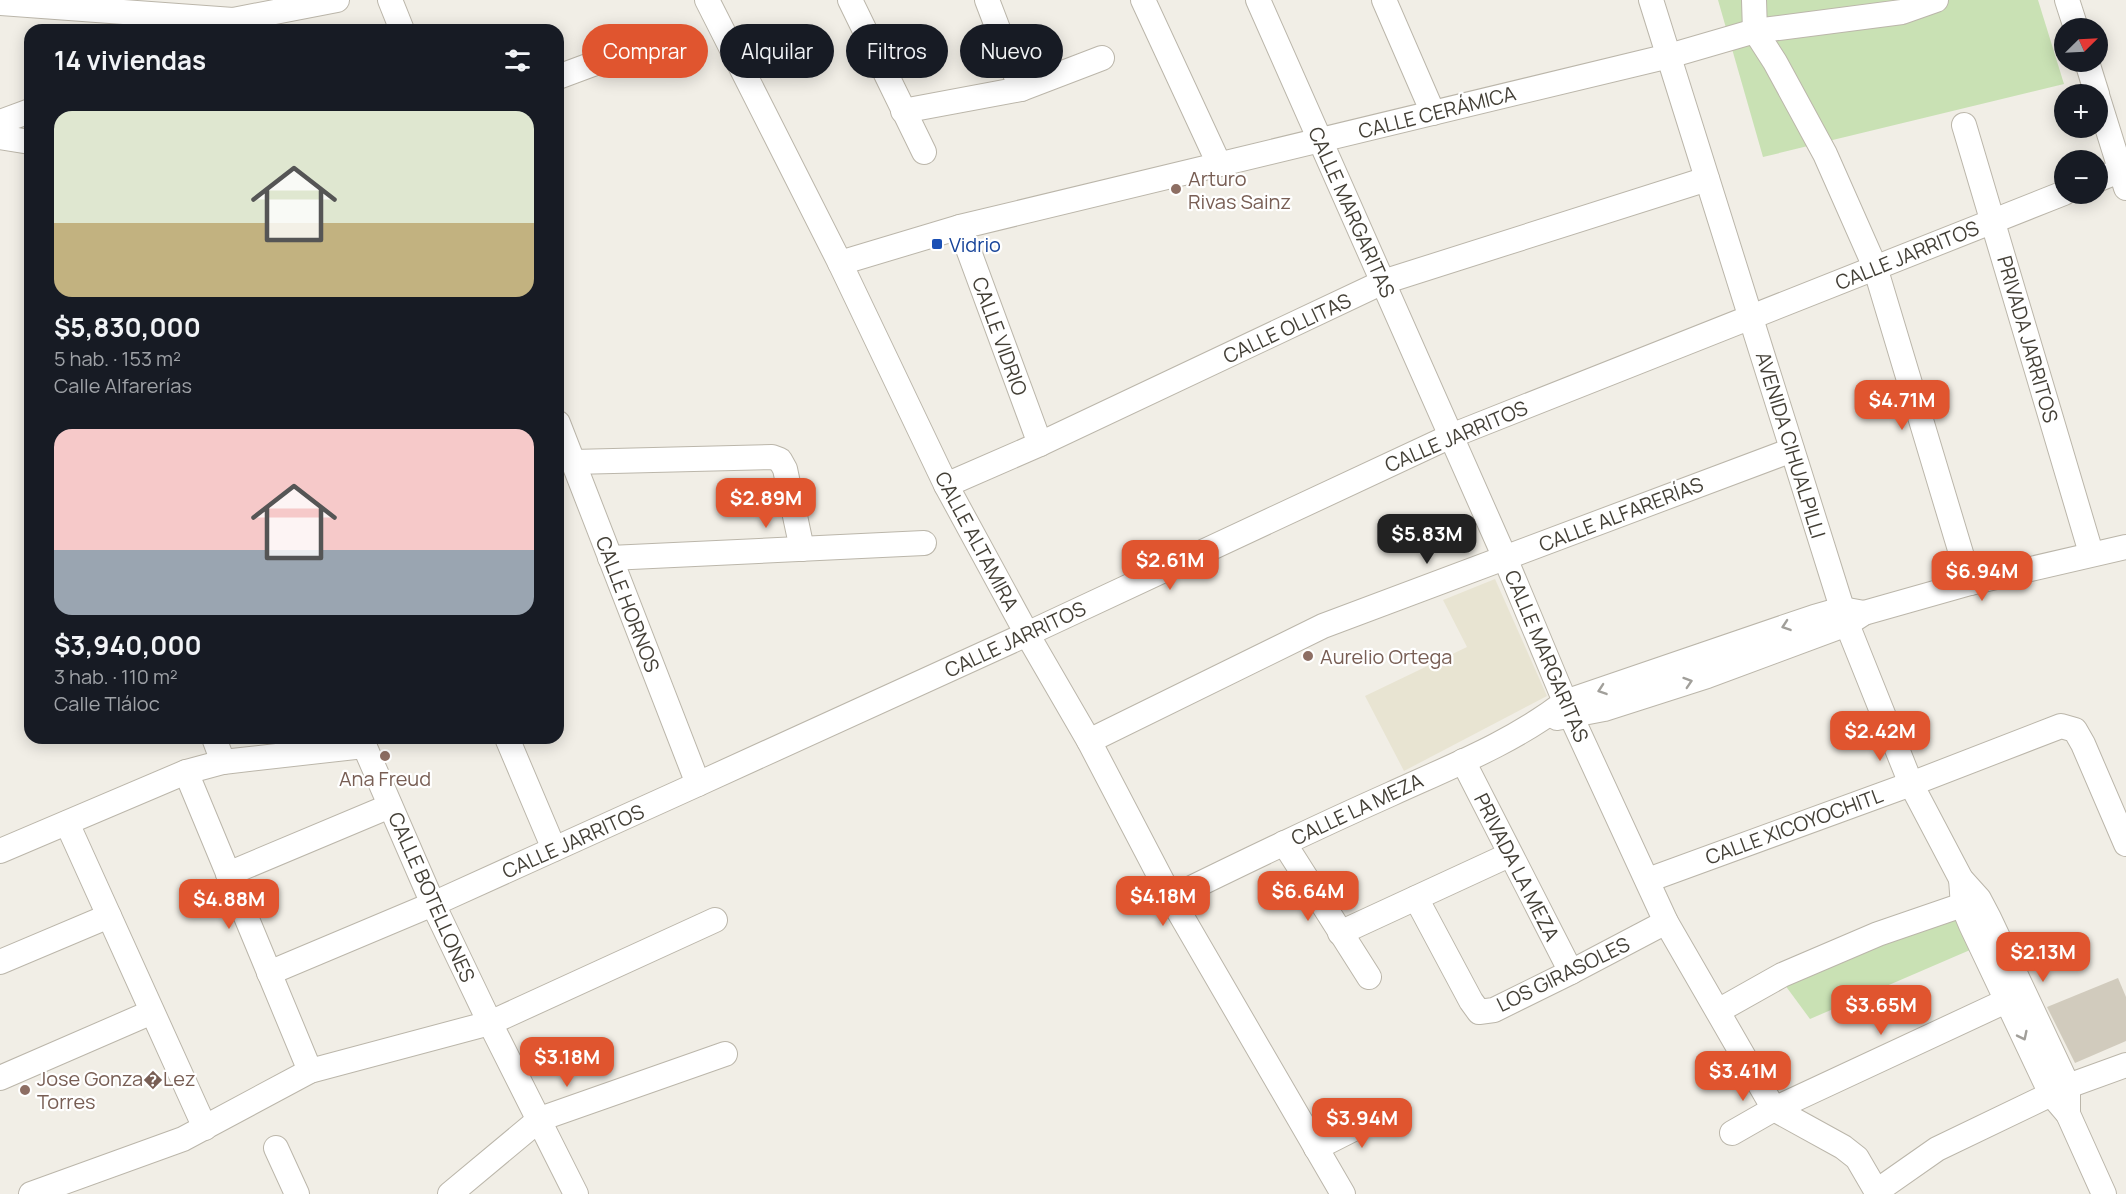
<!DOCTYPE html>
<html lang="es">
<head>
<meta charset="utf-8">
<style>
	body { margin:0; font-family:Manrope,sans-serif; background:#20242c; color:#f1f3f6; height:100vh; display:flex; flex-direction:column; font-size:22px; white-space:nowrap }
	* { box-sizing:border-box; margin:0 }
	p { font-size:20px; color:#9ea1a6 }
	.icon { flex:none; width:33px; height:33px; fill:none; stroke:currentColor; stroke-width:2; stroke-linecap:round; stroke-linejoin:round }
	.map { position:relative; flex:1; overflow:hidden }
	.drawer { position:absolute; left:24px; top:24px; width:540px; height:720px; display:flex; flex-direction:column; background:#171b24; border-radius:18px; box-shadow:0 3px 15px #0003 }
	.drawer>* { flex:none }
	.banner { position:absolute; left:582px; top:24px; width:570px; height:54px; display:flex; gap:12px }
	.needle { width:39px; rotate:66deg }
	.controls { position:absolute; left:2054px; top:18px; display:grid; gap:12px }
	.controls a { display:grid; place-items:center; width:54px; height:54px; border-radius:50%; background:#171b24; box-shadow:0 3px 15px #0003; font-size:30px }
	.price { position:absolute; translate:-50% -51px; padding:0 14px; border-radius:12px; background:#e0552f; color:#fff; font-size:20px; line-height:39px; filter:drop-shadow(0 2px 3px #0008) }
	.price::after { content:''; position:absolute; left:50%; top:36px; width:18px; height:14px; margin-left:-9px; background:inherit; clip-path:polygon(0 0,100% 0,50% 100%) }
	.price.on { background:#222; color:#fff }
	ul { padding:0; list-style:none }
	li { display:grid; align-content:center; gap:12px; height:318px; padding:0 30px }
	li span { display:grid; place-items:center; height:186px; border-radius:18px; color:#555 }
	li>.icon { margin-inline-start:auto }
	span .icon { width:108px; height:108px; fill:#fffc; stroke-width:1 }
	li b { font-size:26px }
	h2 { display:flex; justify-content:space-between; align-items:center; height:72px; padding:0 30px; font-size:26px }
	.tag { padding:0 21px; border-radius:27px; background:#171b24; box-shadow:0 3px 15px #0003; font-size:21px; line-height:54px }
	.tag.on { background:#e0552f; color:#fff }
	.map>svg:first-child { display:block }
	.education { fill:#e8e4d2 }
	.green { fill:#c9e1b4 }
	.building { fill:#d1cbbd }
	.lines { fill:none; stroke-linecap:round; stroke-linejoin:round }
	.minor-casing { stroke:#bbb6aa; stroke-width:26 }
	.minor { stroke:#fff; stroke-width:24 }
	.oneway { stroke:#a19f9a }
	.education-dot { fill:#8d6e63; stroke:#fff; stroke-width:2 }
	.transit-dot { fill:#1a4fb4; stroke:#fff; stroke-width:2 }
	.labels { text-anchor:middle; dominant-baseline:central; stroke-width:4.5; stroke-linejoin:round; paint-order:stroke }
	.street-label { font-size:20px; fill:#433f36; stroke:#fff }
	.education-label { font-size:20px; fill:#785e54; stroke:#fff; text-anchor:start }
	.transit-label { font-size:20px; fill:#164399; stroke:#fff; text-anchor:start }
</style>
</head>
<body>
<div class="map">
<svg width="2126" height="1194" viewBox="0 0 2126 1194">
	<rect width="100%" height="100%" fill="#f1eee6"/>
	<!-- education -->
	<path class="education" d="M1495,579L1547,696L1404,771L1365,696L1467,647L1443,600Z"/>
	<!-- green -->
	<g class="green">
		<path d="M1718,0H2038L2064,84L1763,157Z"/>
		<path d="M1956,917L1970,950L1810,1019L1782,981Z"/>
	</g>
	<!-- building -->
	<path class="building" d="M2118,978L2126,997V1041L2075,1063L2047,1007Z"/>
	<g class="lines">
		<defs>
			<g id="minor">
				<path d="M390,0L402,30"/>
				<path d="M707,0L840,263L946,485L1027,634L1089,741L1171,898L1343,1194"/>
				<path d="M850,0L924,152"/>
				<path d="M987,0L1021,89"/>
				<path d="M1143,0L1219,164"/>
				<path d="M1258,0L1505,558L1571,716L1666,922L1774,1109L1843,1147L1857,1158L1878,1194"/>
				<path d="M1384,0L1433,113"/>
				<path d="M1651,0L1847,624L1911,784L1961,879L1979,899L1989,918L2068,1086V1114"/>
				<path d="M1754,0L1755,31L1775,62L1825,154L1875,267L1970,583"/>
				<path d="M2067,0L2076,28"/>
				<path d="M0,3L233,20L337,0"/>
				<path d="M2087,62L2097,94"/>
				<path d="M558,77L601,61"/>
				<path d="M2097,95L2126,188"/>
				<path d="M903,111L1021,89L1102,58"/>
				<path d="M0,122L30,111"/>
				<path d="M1964,125L2091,553"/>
				<path d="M0,137L30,142"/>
				<path d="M2097,180L2126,168"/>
				<path d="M960,227L1040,444"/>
				<path d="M840,263L960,227L1669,56L1755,31L1902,12L1936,0"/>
				<path d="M558,423L698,784"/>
				<path d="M573,462L772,457L780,460L785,469L802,549"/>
				<path d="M946,485L1040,444L1383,282L1707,179"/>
				<path d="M610,558L924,543"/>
				<path d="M1557,718L1604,709L1707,676L1847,624L1864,613L1970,583L2126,547"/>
				<path d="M214,738L223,762"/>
				<path d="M361,738L433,904L490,1023L576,1194"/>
				<path d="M507,738L554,849"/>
				<path d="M1089,741L1323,626L1792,450"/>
				<path d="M1463,761L1571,972"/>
				<path d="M186,772L310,1071"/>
				<path d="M67,823L205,1128"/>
				<path d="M1284,843L1369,977"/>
				<path d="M0,851L186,772L223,762L364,746"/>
				<path d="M228,874L390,806"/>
				<path d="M1961,879L1963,906L1971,925L2051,1094L2068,1114L2104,1194"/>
				<path d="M1648,880L1911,784L2061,726L2075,730L2083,744L2126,844"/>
				<path d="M1171,898C1244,862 1317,827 1391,794C1450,767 1514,742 1565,702L1814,617L1842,609L1864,613"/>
				<path d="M1416,898L1471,1001L1479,1012L1494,1010L1571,972L1666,922"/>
				<path d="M1340,933L1509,855"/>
				<path d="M0,962L109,916"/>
				<path d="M269,973L433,904L698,784L1027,634L1451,436L2064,193"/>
				<path d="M1718,1011L1782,975L1878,934L1977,900"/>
				<path d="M0,1078L152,1012"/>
				<path d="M1732,1133L1774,1109L2006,1001"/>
				<path d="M276,1148L297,1194"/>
				<path d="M1316,1148L1389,1111"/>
				<path d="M1877,1191L1937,1149L2068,1086L2126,1065"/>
				<path d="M31,1194L183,1139L310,1071L490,1023L715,920"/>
				<path d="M450,1194L540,1119L725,1054"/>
			</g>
		</defs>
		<!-- minor casing -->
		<use href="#minor" class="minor-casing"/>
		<!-- minor -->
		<use href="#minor" class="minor"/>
	</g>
	<!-- one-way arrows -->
	<defs><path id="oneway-chevron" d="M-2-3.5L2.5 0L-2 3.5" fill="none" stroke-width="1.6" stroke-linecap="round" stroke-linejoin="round" transform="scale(1.5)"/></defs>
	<g class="oneway">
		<use href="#oneway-chevron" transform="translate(1786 626) rotate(161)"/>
		<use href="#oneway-chevron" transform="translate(1688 682) rotate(-18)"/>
		<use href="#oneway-chevron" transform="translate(1602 690) rotate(161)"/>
		<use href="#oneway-chevron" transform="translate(2023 1036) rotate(64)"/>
	</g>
	<!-- markers -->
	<g class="education-dot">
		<circle cx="1176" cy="189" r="6"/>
		<circle cx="1308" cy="656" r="6"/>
		<circle cx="385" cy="756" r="6"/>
		<circle cx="25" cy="1090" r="6"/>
	</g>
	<rect class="transit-dot" x="931" y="238" width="12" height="12" rx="3"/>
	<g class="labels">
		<!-- street labels -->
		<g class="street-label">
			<text transform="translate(1437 112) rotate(-14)">CALLE CERÁMICA</text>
			<text transform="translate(1352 212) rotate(66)">CALLE MARGARITAS</text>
			<text transform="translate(1907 255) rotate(-22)">CALLE JARRITOS</text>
			<text transform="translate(1287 328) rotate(-25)">CALLE OLLITAS</text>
			<text transform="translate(1000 336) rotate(70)">CALLE VIDRIO</text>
			<text transform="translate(2028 339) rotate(74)">PRIVADA JARRITOS</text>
			<text transform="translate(1456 436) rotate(-23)">CALLE JARRITOS</text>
			<text transform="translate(1791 445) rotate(73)">AVENIDA CIHUALPILLI</text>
			<text transform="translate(1621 514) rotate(-21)">CALLE ALFARERÍAS</text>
			<text transform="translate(977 541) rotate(62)">CALLE ALTAMIRA</text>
			<text transform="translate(628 604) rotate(69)">CALLE HORNOS</text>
			<text transform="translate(1015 639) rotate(-25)">CALLE JARRITOS</text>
			<text transform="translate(1547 656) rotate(67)">CALLE MARGARITAS</text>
			<text transform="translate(1357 809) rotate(-25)">CALLE LA MEZA</text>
			<text transform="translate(1794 826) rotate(-20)">CALLE XICOYOCHITL</text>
			<text transform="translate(573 841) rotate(-24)">CALLE JARRITOS</text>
			<text transform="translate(1517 867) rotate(63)">PRIVADA LA MEZA</text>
			<text transform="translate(432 897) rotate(66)">CALLE BOTELLONES</text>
			<text transform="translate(1563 974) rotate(-26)">LOS GIRASOLES</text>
		</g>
		<!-- education labels -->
		<g class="education-label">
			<text x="1188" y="178">Arturo<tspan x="1188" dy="23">Rivas Sainz</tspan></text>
			<text x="1320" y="656">Aurelio Ortega</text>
			<text x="385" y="778" text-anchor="middle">Ana Freud</text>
			<text x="37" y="1078">Jose Gonza�Lez<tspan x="37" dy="23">Torres</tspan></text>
		</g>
		<!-- transit labels -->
		<g class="transit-label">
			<text x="949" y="244">Vidrio</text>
		</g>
	</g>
</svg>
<div class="controls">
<a><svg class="needle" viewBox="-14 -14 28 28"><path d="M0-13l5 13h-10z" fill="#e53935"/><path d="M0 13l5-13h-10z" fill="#9ea1a6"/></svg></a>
<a>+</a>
<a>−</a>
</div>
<b class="price" style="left:1902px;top:431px">$4.71M</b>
<b class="price" style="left:766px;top:529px">$2.89M</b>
<b class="price on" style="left:1427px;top:565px">$5.83M</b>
<b class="price" style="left:1170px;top:591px">$2.61M</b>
<b class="price" style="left:1982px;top:602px">$6.94M</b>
<b class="price" style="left:1880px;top:762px">$2.42M</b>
<b class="price" style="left:1308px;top:922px">$6.64M</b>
<b class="price" style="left:1163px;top:927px">$4.18M</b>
<b class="price" style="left:229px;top:930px">$4.88M</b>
<b class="price" style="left:2043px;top:983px">$2.13M</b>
<b class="price" style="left:1881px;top:1036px">$3.65M</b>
<b class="price" style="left:567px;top:1088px">$3.18M</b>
<b class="price" style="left:1743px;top:1102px">$3.41M</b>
<b class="price" style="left:1362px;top:1149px">$3.94M</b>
<div class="banner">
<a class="tag on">Comprar</a>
<a class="tag">Alquilar</a>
<a class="tag">Filtros</a>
<a class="tag">Nuevo</a>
</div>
<section class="drawer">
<h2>14 viviendas<svg class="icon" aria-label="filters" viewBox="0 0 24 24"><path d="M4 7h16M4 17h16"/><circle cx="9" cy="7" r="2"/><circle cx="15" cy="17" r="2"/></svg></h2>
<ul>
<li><span style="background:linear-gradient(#dfe7d0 60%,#c2b280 0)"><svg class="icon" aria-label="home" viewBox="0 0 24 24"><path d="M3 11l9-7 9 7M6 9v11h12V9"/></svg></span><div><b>$5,830,000</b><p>5 hab. · 153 m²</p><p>Calle Alfarerías</p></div></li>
<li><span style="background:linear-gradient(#f6c9c9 65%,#9aa5b1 0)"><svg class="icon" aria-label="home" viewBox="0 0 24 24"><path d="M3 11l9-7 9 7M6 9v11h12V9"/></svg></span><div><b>$3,940,000</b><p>3 hab. · 110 m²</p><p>Calle Tláloc</p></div></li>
</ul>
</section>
</div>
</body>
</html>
